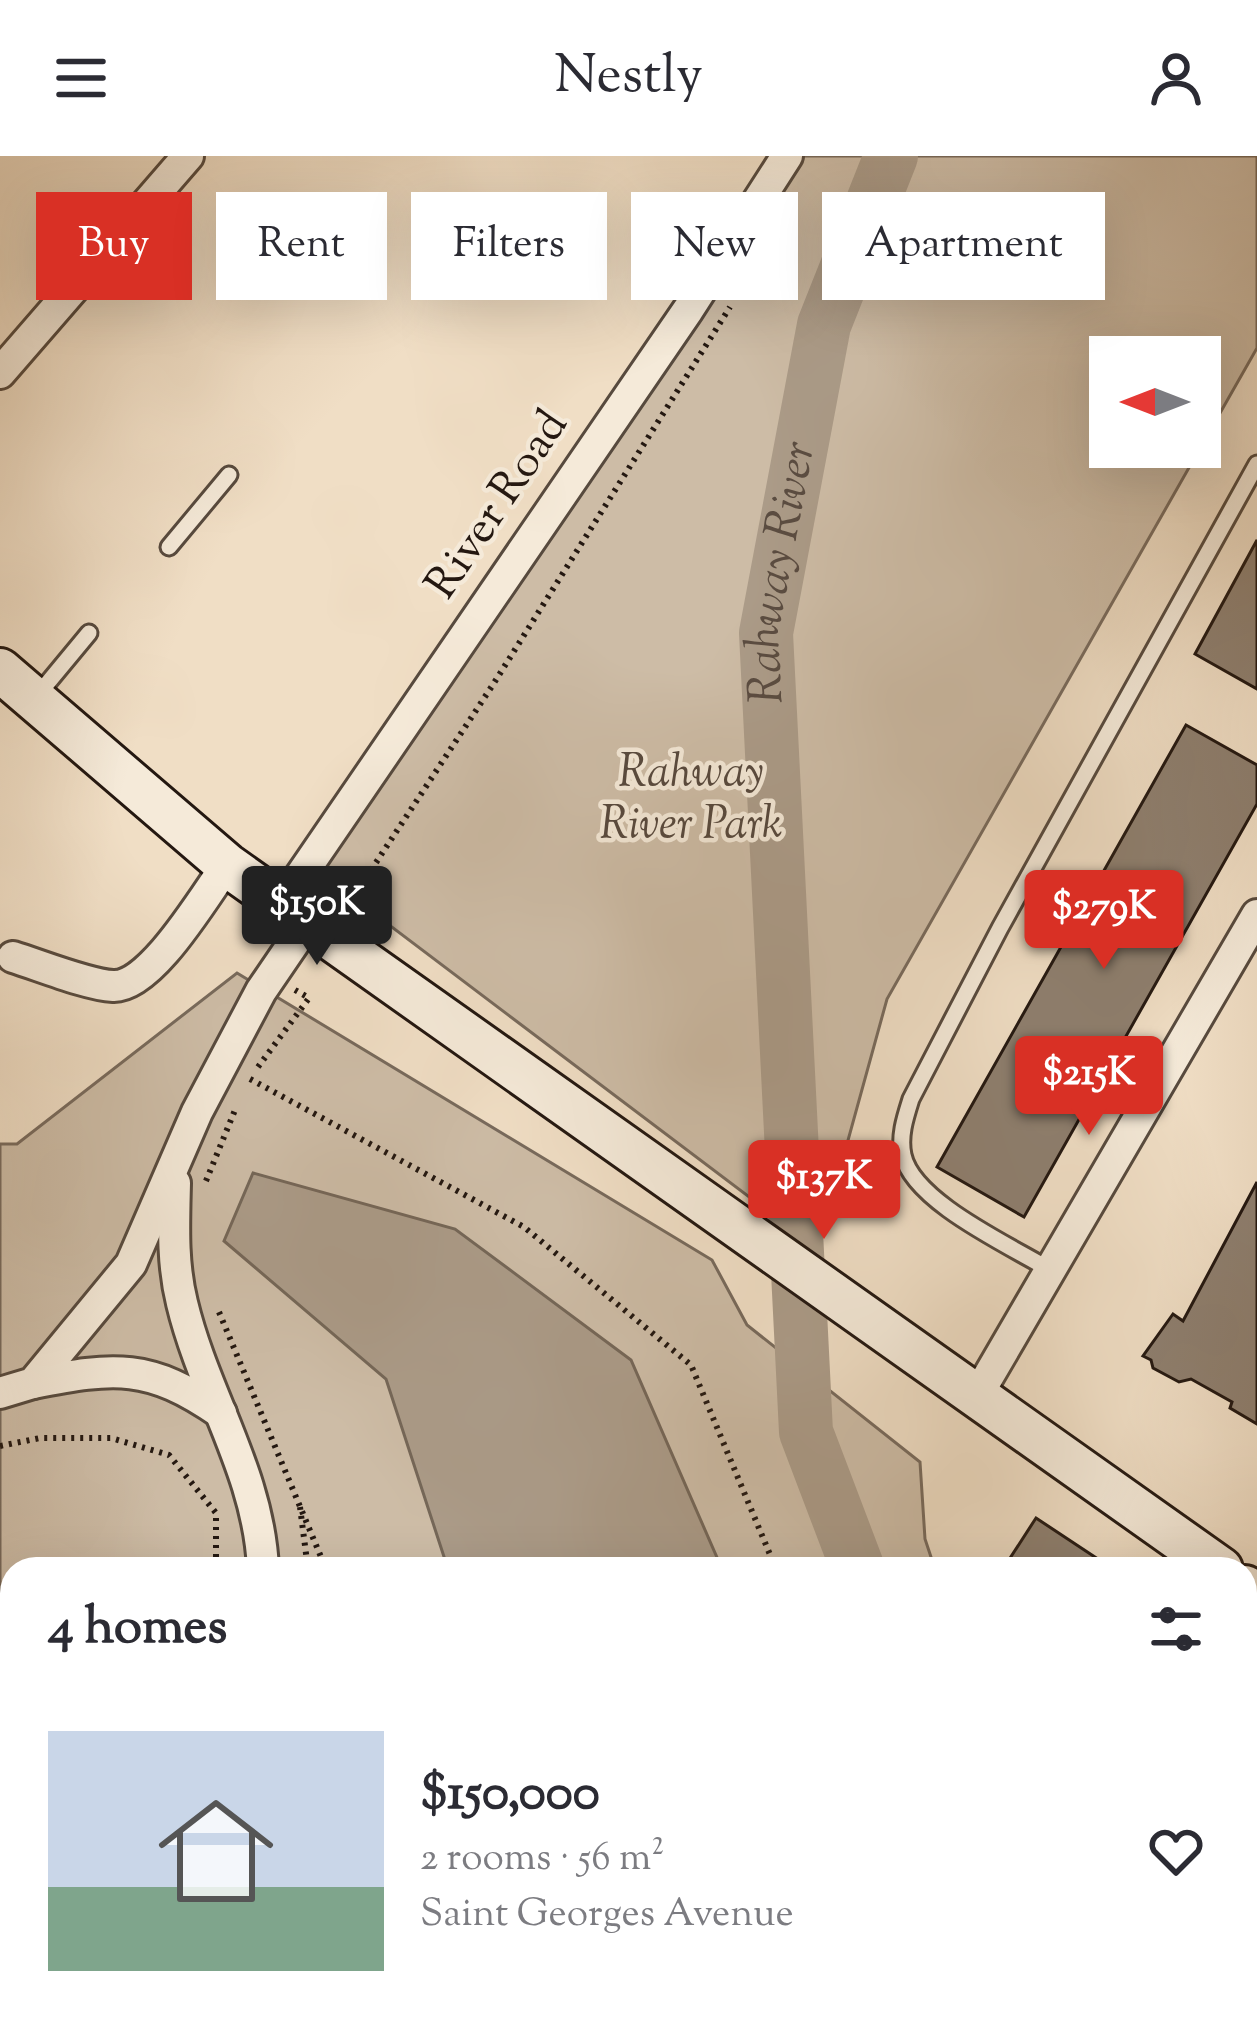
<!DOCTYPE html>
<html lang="en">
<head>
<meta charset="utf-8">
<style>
	body { margin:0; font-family:"Sorts Mill Goudy",serif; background:#f7f7f7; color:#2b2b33; height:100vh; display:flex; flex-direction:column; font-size:45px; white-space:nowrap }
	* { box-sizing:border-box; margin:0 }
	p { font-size:39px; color:#7c7c81 }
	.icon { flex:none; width:66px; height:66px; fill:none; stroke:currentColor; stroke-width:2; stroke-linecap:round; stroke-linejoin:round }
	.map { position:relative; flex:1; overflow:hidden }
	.details { position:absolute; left:0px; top:1401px; width:1257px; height:468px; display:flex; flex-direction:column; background:#fff; border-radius:36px 36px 0 0; box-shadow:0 12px 48px #0002 }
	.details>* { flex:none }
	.top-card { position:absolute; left:36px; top:36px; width:1185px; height:108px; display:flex; gap:24px }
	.needle { width:78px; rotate:270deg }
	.tools { position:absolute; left:1089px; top:180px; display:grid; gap:24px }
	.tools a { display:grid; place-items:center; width:132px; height:132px; border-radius:0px; background:#fff; box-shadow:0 12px 48px #0002; font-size:60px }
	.price { position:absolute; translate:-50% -102px; padding:0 27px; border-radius:12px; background:#d93025; color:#fff; font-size:39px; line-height:78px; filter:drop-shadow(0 3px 6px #0008) }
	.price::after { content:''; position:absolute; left:50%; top:72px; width:36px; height:27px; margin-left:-18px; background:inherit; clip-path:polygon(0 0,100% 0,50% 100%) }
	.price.current { background:#222; color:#fff }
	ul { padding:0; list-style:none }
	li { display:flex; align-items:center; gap:36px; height:300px; padding:0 48px }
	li+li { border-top:3px solid #e1e1e2 }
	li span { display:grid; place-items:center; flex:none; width:336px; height:240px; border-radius:0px; color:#555 }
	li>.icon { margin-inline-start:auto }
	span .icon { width:144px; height:144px; fill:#fffc; stroke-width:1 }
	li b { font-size:51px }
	h2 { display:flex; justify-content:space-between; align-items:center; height:144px; padding:0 48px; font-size:51px }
	.tag { padding:0 42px; border-radius:0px; background:#fff; box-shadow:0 12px 48px #0002; font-size:42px; line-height:108px }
	.tag.current { background:#d93025; color:#fff }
	header { display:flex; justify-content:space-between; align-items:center; height:156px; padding:0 48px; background:#fff; font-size:54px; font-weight:600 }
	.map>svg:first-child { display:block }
	.green { fill:#cdbca6; stroke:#786a5c; stroke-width:3; fill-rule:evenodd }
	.water { fill:#ab9b88; stroke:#756758; stroke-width:3 }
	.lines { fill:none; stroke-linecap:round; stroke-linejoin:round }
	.river { stroke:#ab9b88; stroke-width:54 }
	.building { fill:#8e7f6f; stroke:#241811; stroke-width:3 }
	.service-casing { stroke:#574a3e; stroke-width:21 }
	.minor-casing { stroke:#574a3e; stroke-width:36 }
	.secondary-casing { stroke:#241811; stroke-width:48 }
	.path { stroke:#241811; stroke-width:6; stroke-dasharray:3 6; stroke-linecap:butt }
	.service { stroke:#f5ead9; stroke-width:15 }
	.minor { stroke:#f5ead9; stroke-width:30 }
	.secondary { stroke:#f5ead9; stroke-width:42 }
	.labels { text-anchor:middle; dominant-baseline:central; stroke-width:9; stroke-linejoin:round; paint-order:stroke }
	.street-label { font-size:45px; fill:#241811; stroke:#f5ead9 }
	.park-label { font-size:45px; font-style:italic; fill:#57493e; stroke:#f5ead9 }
	.water-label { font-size:48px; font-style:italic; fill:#5a4c41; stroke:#f5ead9 }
</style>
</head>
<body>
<header><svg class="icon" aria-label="menu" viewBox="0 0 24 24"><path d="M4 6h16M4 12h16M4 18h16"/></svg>Nestly<svg class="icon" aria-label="person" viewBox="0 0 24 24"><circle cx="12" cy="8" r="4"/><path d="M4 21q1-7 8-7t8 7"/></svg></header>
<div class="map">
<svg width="1257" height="1869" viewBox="0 0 1257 1869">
	<rect width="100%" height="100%" fill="#f0dec5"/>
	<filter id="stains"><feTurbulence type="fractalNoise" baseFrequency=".00167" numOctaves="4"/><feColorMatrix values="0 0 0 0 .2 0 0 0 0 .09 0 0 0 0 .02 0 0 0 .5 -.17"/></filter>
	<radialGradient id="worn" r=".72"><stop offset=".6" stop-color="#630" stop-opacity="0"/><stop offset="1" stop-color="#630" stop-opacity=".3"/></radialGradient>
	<!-- green -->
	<g class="green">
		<path d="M799,0H1257V192L887,843L818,1093L319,716ZM1110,201H1200V291H1110Z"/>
		<path d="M237,817L712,1104L747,1169L920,1306L925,1383L935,1413H12V1857H1072L1076,1869H0V988H17Z"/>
		<path d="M1257,1729V1869H1131L1142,1857H1245V1742Z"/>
	</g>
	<!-- water -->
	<g class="water">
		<path d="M253,1017L455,1073L631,1204L722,1413H448L386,1223L224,1085Z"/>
		<path d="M508,1857H832L833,1869H509Z"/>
	</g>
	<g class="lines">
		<!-- river -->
		<g class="river">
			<path id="s1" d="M858,1413L806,1276L766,477L824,169L891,0"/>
			<path d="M969,1857L971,1869"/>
		</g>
	</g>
	<!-- building -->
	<g class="building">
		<path d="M1257,384V533L1195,498Z"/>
		<path d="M1186,569L1257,609V648L1024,1061L937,1011Z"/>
		<path d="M1257,1026V1268L1230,1252L1232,1246L1191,1223L1179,1226L1153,1212L1151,1204L1143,1200L1173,1158L1183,1165Z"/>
		<path d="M1036,1362L1113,1413H1003Z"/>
	</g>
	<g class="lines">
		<defs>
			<g id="service">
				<path d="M169,391L229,319"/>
				<path d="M36,541L89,477"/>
				<path d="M1050,1114C1011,1090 913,1046 903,999C899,980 905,962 911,943L1000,772L1257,308"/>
				<path d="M1255,1869L1257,1867"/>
			</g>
			<g id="minor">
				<path d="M0,217L188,0"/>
				<path d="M282,747L688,154L787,0"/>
				<path d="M13,801C39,809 88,829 113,830C151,832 205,739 227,709"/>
				<path d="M175,1027C174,1068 172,1107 182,1147C204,1239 259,1317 263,1413"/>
				<path d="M33,1227C115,1211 149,1207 221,1257"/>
				<path d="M0,1237L33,1227L131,1108L197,956L261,835L308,766"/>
				<path d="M978,1238L1257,759"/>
				<path d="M244,1857L245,1869"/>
			</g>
			<g id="secondary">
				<path d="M0,514L227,709L1221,1413"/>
				<path d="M1245,1431L1257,1439"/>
			</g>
		</defs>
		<!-- service casing -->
		<use href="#service" class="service-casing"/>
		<!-- minor casing -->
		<use href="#minor" class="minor-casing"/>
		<!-- secondary casing -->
		<use href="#secondary" class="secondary-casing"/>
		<!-- path -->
		<g class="path">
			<path d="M341,746L356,737L494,527L730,151"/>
			<path d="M258,911L309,842L295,834"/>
			<path d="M250,923L524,1071L691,1209L776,1413"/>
			<path d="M206,1025L235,954"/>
			<path d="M219,1156L326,1413"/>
			<path d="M0,1290L40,1282H111L169,1299L216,1357V1413"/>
			<path d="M300,1351L308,1413"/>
			<path d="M467,1857L469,1869"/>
			<path d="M857,1857L859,1869"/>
			<path d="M186,1869L187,1857"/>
			<path d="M305,1869L306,1857"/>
		</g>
		<!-- service -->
		<use href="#service" class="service"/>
		<!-- minor -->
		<use href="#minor" class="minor"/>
		<!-- secondary -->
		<use href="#secondary" class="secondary"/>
	</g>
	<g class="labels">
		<!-- street labels -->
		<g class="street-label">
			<text transform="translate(499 350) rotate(-56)">River Road</text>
		</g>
		<!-- park labels -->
		<g class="park-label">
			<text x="691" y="618">Rahway<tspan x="691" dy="52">River Park</tspan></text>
		</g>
		<!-- water labels -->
		<g class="water-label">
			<text stroke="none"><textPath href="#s1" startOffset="1008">Rahway River</textPath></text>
		</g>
	</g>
	<rect width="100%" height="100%" filter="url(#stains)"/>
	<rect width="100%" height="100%" fill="url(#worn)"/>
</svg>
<div class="tools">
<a><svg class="needle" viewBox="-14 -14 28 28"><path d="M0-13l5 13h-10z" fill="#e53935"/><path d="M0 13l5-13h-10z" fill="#7c7c81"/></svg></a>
</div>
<b class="price current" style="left:317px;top:812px">$150K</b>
<b class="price" style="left:1104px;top:816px">$279K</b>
<b class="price" style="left:1089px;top:982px">$215K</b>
<b class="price" style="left:824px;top:1086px">$137K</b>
<div class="top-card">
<a class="tag current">Buy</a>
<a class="tag">Rent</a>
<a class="tag">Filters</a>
<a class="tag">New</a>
<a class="tag">Apartment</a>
</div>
<section class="details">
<h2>4 homes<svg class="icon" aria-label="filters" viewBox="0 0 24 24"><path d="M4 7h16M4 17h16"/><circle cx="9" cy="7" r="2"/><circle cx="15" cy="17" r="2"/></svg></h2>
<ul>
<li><span style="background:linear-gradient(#c9d6e8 65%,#7fa58c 0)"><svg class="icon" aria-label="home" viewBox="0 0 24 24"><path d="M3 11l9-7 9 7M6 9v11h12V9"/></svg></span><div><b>$150,000</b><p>2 rooms · 56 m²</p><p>Saint Georges Avenue</p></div><svg class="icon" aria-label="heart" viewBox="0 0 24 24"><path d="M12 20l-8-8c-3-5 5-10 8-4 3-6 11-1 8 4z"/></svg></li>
</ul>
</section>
</div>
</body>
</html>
